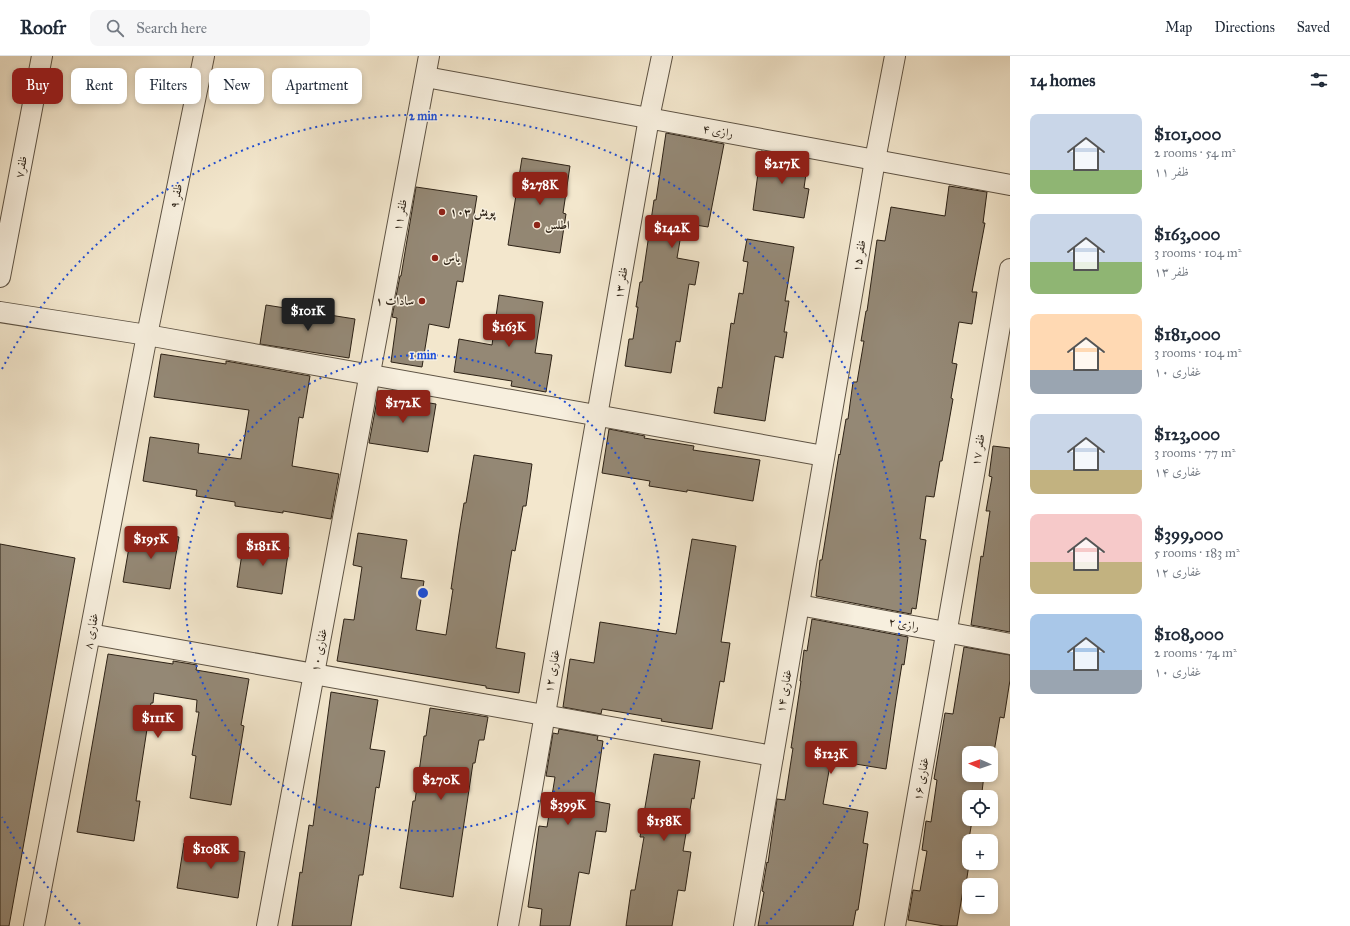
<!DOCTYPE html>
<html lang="en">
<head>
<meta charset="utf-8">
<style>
	body { margin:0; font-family:"IM FELL Great Primer",Amiri,serif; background:#f6f6f7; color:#1f2937; height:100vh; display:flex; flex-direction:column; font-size:15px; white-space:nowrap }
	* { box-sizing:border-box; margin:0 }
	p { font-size:13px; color:#747a83 }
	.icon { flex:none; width:22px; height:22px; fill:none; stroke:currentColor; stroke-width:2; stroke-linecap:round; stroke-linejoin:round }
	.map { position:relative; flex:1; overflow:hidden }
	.sheet { display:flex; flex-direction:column; background:#fff; width:340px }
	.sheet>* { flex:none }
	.top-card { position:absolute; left:12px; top:12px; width:380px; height:36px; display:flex; gap:8px }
	.needle { width:26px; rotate:272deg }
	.controls { position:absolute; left:962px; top:690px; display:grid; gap:8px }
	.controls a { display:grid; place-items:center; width:36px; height:36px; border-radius:8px; background:#fff; box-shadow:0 2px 6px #0003; font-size:20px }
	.price { position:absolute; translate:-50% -34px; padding:0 9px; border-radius:4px; background:#8f2418; color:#fff; font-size:13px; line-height:26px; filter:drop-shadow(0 1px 2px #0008) }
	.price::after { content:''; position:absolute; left:50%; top:24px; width:12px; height:9px; margin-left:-6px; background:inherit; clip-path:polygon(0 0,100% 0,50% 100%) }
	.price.active { background:#222; color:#fff }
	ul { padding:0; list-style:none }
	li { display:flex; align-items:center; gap:12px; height:100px; padding:0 20px }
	li span { display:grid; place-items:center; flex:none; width:112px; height:80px; border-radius:8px; color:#555 }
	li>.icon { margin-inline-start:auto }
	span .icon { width:48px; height:48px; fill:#fffc; stroke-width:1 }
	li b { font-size:17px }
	h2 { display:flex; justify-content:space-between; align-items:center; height:48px; padding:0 20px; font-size:17px }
	.chip { padding:0 14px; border-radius:8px; background:#fff; box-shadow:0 2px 6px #0003; font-size:14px; line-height:36px }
	.chip.active { background:#8f2418; color:#fff }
	header { display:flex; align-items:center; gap:24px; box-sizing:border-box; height:56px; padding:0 20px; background:#fff; border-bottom:1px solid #e0e1e3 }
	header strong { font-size:19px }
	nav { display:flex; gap:22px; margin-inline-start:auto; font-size:14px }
	.search { width:280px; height:36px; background:#f6f6f7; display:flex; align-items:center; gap:10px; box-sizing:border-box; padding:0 14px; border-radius:8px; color:#747a83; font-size:15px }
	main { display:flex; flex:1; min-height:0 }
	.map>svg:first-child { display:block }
	.building { fill:#948875; stroke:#2d2216 }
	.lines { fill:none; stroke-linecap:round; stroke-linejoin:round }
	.minor-casing { stroke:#5e5344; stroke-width:22 }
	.minor { stroke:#f7efde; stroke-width:20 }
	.ring { fill:none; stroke:#1d4ed8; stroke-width:2; stroke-dasharray:2 4 }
	.poi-dot { fill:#8f2418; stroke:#f7efde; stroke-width:1.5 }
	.labels { text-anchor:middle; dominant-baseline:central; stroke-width:3; stroke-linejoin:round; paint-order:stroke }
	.street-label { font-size:12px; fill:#2d2216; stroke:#f7efde }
	.poi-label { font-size:12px; font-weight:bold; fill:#2d2216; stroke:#f7efde; text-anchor:start }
	.centre { fill:#1d4ed8; stroke:#f7efde; stroke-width:2 }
	.ring-label { font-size:12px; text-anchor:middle; font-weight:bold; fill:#1d4ed8; stroke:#f7efde; stroke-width:3; stroke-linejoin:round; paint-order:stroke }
</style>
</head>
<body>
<header>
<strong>Roofr</strong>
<div class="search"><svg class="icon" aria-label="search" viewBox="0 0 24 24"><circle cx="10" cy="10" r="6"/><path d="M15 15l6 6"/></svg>Search here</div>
<nav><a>Map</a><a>Directions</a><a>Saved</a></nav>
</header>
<main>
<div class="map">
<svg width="1010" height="870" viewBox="0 0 1010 870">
	<rect width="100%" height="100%" fill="#f3e7cd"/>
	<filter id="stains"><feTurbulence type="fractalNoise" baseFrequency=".005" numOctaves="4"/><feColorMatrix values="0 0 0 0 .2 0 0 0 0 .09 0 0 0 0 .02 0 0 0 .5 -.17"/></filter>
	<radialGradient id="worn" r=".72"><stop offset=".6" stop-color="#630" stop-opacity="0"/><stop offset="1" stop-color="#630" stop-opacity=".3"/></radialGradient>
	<!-- building -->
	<g class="building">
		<path d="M666,77L724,88L708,171L683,167L677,202L699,206L695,229L689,228L680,286L676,285L671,317L625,310L629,283H633L638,251H636L640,226H642L654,144H656Z"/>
		<path d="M761,95L808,103L804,132L809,133L804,162L753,154Z"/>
		<path d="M522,102L570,110L563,157L566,158L560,197L508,189Z"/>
		<path d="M949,130L987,136L983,167H985L972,236H977L972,268L959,266L952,307L957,308L951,342L953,343L942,405H940L934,441L926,440L920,483L926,484L916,553L912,552L911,558L816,540L820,504H822L839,398L840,399L846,363H848L853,326H857L864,285H861L866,255H867L877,184L885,185L891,151L945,160Z"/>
		<path d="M416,131L477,140L463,226L457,225L449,272L429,268L422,311L391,306L397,262L392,261L400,220H401Z"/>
		<path d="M747,183L794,191L785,245H789L784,276H787L783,302L775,300L765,365L714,357L718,331L722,332L731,267L734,268L739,237L743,238L748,206L743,205Z"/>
		<path d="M499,239L543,246L535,297L552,299L546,336L511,330L512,325L454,316L459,283L492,289Z"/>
		<path d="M266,249L355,263L349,302L260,288Z"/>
		<path d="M161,298L226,308V305L310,320L303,362L299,361L292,410L339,418L331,463L283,455V457L235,450V446L196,440L197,434L143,425L150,381L199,388L198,397L241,403L249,354L154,341Z"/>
		<path d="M378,339L436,348L428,396L369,387Z"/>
		<path d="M609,373L645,380L644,382L694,390L693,394L760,404L753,445L687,434V436L649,430L650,425L602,417Z"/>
		<path d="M993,390L1010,392V576L971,569L981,500L983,501L990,455H986L992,421L989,420Z"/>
		<path d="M474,399L532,408L526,450H523L515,495L512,494L496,592L525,597L519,637L486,632V630L337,605L344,563L354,564L362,511L353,509L358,477L407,484L401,522L424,525L416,574L446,579L453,533H451L459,478L464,447H466Z"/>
		<path d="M132,474L179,481L170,533L123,526Z"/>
		<path d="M692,483L736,490L721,586L730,587L724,626L720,625L712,673L661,665L662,663L602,653L601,658L563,651L570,603L594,607L600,566L676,578Z"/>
		<path d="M244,484L289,491L282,538L237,531Z"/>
		<path d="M0,488L75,502L9,870H0Z"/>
		<path d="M812,563L908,581L904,609L902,608L896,645L886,713L831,704L823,748L868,756L863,787L868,788L858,854H856L853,870H758L764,836L762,835L767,806L768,807L777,743L785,744L793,692H791L801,625H800L804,594L807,595Z"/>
		<path d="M964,591L1010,599V624L1004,662L1000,661L994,696L988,695V697H969V719H984L982,736H986L985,741H969V763H982L981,766L972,765L965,807L969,808L965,835L963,834L957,870H944L908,864L913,834L920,835L927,795L922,794L926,765L931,766L937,724L934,723L945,657L953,658Z"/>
		<path d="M108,598L173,608V605L197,609L196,614L249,623L241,669L244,670L231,749L190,742L196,700L192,699L199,656H196L197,644L154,637L153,647H151L136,745H140L134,785L77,776Z"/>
		<path d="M331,636L378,644L370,693L385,695L379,732L376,731L363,819H359L351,870H292L300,816L302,817L309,769L313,770Z"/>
		<path d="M430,652L488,661L484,684H479L475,707H473L453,841L400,832L413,745H415L424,680H426Z"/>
		<path d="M559,673L598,680L597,684L603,685L594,745L610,748L606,776L596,775L589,818L579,816L570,870H540L542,853L528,851L539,770L547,771L555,721L546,720L553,677L558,678Z"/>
		<path d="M654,698L700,705L694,743L692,742L683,795L691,796L685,835L678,834L672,870H626L631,834H635L644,781H640Z"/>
		<path d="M184,787L245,796L238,842L177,832Z"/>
	</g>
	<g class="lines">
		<defs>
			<g id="minor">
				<path d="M426,21L1010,129"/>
				<path d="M0,221L42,0"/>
				<path d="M0,256L147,279L824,400"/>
				<path d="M799,549L1010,588"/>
				<path d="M90,578L773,700"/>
				<path d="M34,870L147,279L204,0"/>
				<path d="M267,870L429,0"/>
				<path d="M508,870L649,62L662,0"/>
				<path d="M744,870L875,104L895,0"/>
				<path d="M895,870L1010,213"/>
			</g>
		</defs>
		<!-- minor casing -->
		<use href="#minor" class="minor-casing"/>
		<!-- minor -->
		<use href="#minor" class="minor"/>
	</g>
	<!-- distance rings -->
	<g class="ring">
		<circle cx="423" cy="537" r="238"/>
		<path d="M80 868A477 477 0 0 1 2 761M2 313A477 477 0 1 1 766 868"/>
	</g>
	<!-- markers -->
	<g class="poi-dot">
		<circle cx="442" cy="156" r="4"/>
		<circle cx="537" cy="169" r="4"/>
		<circle cx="435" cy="202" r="4"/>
		<circle cx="422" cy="245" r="4"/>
	</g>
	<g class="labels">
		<!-- street labels -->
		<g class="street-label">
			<text transform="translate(718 75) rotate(10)">رازی ۴</text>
			<text transform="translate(21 111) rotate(-79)">ظفر۷</text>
			<text transform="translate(176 140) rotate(-79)">ظفر ۹</text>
			<text transform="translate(400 159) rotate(-79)">ظفر ۱۱</text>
			<text transform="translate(859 200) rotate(-80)">ظفر ۱۵</text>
			<text transform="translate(621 227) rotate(-80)">ظفر ۱۳</text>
			<text transform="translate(978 394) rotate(-80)">ظفر ۱۷</text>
			<text transform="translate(904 568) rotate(10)">رازی ۲</text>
			<text transform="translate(91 575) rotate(-79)">غفاری ۸</text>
			<text transform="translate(319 594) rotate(-79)">غفاری ۱۰</text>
			<text transform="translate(552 615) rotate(-80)">غفاری ۱۲</text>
			<text transform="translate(784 635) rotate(-80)">غفاری ۱۴</text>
			<text transform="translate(921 723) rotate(-80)">غفاری ۱۶</text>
		</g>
		<!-- poi labels -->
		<g class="poi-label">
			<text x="450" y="156">پویش ۱۰۳</text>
			<text x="545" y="169">اطلس</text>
			<text x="443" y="202">یاس</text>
			<text x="414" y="245" text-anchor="end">سادات ۱</text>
		</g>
	</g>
	<circle cx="423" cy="537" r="6" class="centre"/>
	<g class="ring-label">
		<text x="423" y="64">2 min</text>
		<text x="423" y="303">1 min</text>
	</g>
	<rect width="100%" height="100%" filter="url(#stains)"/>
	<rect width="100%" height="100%" fill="url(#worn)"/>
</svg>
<div class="controls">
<a><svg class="needle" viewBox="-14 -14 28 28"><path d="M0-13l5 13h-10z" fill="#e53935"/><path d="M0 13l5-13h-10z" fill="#747a83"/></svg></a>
<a><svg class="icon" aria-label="locate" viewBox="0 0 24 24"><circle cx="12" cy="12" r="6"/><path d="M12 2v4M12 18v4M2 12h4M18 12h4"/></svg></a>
<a>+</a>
<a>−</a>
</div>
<b class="price" style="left:782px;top:129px">$217K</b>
<b class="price" style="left:540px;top:150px">$278K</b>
<b class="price" style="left:672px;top:193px">$142K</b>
<b class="price active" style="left:308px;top:276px">$101K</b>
<b class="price" style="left:509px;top:292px">$163K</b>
<b class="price" style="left:403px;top:368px">$172K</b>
<b class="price" style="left:151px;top:504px">$195K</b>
<b class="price" style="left:263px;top:511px">$181K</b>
<b class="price" style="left:158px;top:683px">$111K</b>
<b class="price" style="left:831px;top:719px">$123K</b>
<b class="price" style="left:441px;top:745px">$270K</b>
<b class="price" style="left:568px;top:770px">$399K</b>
<b class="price" style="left:664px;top:786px">$158K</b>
<b class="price" style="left:211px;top:814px">$108K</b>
<div class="top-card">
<a class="chip active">Buy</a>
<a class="chip">Rent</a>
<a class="chip">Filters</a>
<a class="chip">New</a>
<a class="chip">Apartment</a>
</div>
</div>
<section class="sheet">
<h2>14 homes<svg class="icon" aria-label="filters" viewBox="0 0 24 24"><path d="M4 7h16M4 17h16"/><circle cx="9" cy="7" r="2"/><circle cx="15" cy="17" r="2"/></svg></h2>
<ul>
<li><span style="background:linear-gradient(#c9d6e8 70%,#8fb573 0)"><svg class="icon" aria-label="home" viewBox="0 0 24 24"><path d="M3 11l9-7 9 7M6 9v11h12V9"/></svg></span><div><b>$101,000</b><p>2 rooms · 54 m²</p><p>ظفر ۱۱</p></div></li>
<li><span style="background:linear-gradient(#c9d6e8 60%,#8fb573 0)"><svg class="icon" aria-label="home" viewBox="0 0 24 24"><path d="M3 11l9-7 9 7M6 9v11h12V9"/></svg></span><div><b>$163,000</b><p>3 rooms · 104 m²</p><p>ظفر ۱۳</p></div></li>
<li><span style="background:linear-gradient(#ffd9b3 70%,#9aa5b1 0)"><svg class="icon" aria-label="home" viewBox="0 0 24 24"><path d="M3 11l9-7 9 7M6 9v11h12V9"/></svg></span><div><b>$181,000</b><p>3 rooms · 104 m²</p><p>غفاری ۱۰</p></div></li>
<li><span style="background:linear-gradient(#c9d6e8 70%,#c2b280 0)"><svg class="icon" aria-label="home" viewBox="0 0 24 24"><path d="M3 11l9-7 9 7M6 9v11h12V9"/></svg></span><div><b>$123,000</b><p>3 rooms · 77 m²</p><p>غفاری ۱۴</p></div></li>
<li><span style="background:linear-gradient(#f6c9c9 60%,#c2b280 0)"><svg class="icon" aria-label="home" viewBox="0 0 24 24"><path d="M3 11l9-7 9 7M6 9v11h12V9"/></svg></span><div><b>$399,000</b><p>5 rooms · 183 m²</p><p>غفاری ۱۲</p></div></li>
<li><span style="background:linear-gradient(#a9c7e8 70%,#9aa5b1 0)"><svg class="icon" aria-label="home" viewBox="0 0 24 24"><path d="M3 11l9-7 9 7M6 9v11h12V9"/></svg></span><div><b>$108,000</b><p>2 rooms · 74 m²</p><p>غفاری ۱۰</p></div></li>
</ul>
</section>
</main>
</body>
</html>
